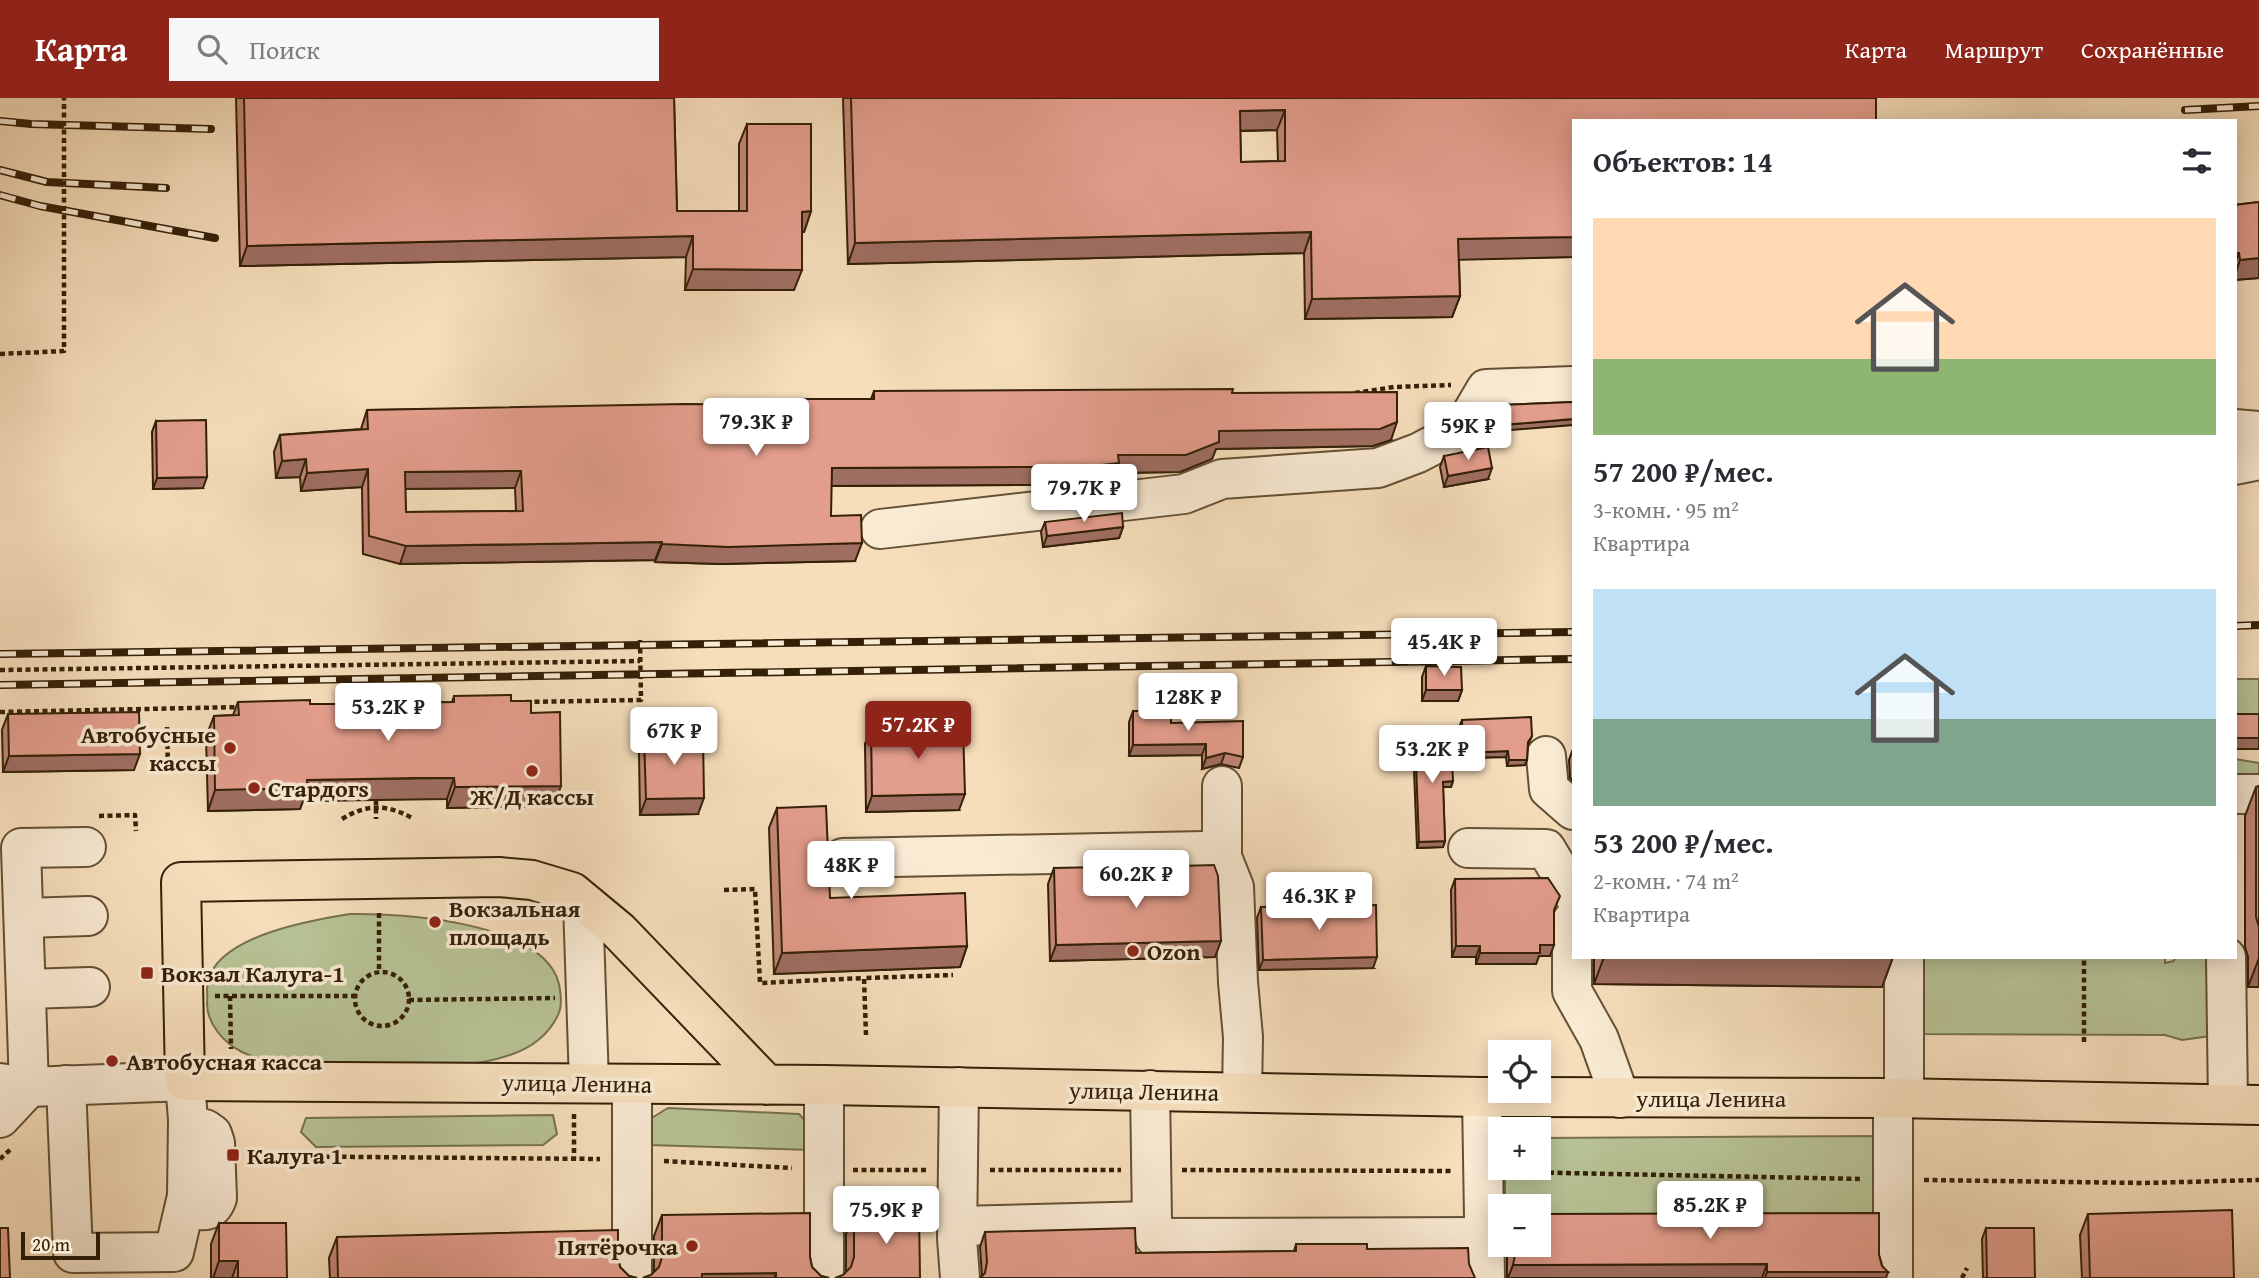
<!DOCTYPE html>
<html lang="ru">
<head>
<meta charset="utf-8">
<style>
	body { margin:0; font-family:"Gentium Book Plus",serif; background:#f7f7f7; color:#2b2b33; height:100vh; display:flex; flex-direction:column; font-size:26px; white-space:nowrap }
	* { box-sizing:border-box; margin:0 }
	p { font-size:23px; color:#7c7c81 }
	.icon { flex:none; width:38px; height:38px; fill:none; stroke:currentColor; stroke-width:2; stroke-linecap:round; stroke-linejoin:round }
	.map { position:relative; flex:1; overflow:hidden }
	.details { position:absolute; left:1572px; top:21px; width:665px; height:840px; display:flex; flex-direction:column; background:#fff; border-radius:0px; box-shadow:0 4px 18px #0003 }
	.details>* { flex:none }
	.controls { position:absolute; left:1488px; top:942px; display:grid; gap:14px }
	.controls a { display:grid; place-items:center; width:63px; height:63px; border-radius:0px; background:#fff; box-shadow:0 4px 18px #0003; font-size:35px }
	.scale { position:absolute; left:21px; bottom:18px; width:79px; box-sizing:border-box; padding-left:7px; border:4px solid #342007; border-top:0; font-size:19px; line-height:24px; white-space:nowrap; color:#342007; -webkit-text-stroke:5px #f9ead3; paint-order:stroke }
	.price { position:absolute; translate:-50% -60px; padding:0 16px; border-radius:7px; background:#fff; color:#222; font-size:23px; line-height:46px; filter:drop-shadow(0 2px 4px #0008) }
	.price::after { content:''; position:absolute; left:50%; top:42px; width:21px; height:16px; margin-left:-10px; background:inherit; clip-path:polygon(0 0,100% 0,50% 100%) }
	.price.selected { background:#8f2418; color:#fff }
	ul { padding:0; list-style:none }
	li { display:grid; align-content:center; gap:14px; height:371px; padding:0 21px }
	li span { display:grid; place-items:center; height:217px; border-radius:0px; color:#555 }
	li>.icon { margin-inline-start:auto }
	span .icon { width:126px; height:126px; fill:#fffc; stroke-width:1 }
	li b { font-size:30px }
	h2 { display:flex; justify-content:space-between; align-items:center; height:84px; padding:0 21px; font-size:30px }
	header { display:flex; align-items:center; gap:42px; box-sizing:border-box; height:98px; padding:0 35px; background:#8f2418; color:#fff }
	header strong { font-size:33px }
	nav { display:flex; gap:38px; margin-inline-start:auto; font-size:24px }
	.search { width:490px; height:63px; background:#f7f7f7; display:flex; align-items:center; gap:18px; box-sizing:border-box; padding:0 24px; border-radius:0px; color:#7c7c81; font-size:26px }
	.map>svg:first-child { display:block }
	.green { fill:#b7c294; stroke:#76714e; stroke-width:2 }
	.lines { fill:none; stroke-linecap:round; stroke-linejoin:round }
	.minor-casing { stroke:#645034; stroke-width:42 }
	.major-casing { stroke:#342007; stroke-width:42 }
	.path { stroke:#342007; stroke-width:4.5; stroke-dasharray:5 3.5; stroke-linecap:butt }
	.minor { stroke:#f9ead3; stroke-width:38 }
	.major { stroke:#f6debb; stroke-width:38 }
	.rail-casing { stroke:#342007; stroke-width:8 }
	.rail { stroke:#f9ead3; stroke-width:5; stroke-dasharray:16; stroke-linecap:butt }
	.path-bridge { stroke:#342007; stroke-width:4.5; stroke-dasharray:5 3.5; stroke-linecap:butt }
	.wall { fill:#c38778; stroke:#342007; stroke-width:2; fill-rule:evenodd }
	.shaded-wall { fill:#9f6e62; stroke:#342007; stroke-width:2 }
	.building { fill:#e39d8c; stroke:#342007; stroke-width:2; fill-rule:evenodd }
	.poi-dot { fill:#8f2418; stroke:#f9ead3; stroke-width:2.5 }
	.labels { text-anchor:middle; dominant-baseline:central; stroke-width:7; stroke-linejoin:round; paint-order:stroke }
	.poi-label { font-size:24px; font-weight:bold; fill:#342007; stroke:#f9ead3; text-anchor:start }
	.street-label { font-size:24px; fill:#342007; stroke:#f9ead3 }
</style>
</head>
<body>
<header>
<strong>Карта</strong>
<div class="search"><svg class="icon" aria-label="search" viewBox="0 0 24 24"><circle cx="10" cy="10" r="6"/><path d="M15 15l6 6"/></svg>Поиск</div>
<nav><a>Карта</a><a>Маршрут</a><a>Сохранённые</a></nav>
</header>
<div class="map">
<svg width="2259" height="1180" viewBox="0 0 2259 1180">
	<rect width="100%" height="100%" fill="#f6debb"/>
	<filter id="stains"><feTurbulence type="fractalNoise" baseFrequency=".00286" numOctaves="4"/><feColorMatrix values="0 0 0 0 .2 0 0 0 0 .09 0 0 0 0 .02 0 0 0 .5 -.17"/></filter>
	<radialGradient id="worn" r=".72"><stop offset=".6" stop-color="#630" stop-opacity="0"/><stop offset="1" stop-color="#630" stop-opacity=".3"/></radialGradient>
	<!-- green -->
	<g class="green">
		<path d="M2235,581H2259V623L2235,635Z"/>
		<path d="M2235,661L2259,665V689L2235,687Z"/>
		<path d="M350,816C403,815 544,824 559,886C561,896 562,909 558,917C548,938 531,950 510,957C465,973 415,967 368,966C330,966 277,971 242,954C224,945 207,926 207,905C208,898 206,890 208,884C217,838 312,822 350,816Z"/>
		<path d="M1914,859H2165V865L2174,863L2175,859H2226L2217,937L2182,942L2165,937L1913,936Z"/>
		<path d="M668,1010L799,1016L811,1029L812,1052L649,1047L650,1021Z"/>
		<path d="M553,1017L557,1036L543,1047L316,1049L301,1034L306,1020Z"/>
		<path d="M1882,1038V1115L1538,1117V1108H1505V1069H1538V1040Z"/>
	</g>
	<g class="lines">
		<defs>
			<g id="minor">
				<path d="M2235,331L2259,333"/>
				<path d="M2235,367L2259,362"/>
				<path d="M880,431L1184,396L1222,381L1378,370L1418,355L1462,332L1486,291L1573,288"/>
				<path d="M1546,658L1549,691L1573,712"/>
				<path d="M2235,696H2259"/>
				<path d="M1468,750L1546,751L1573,796"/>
				<path d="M1222,759V688"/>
				<path d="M843,760L1205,753L1222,759L1234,789L1238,884L1243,939L1242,994"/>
				<path d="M583,804L589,985"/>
				<path d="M24,820L88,818"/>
				<path d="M1572,823V893L1599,941L1620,1000"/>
				<path d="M2226,859L2228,1006"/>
				<path d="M26,891L90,889"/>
				<path d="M0,985L29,989L185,983L188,1022L187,1098L191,1108C203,1115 212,1114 217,1100L215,1045L212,1036L205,1031L196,1030L188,1022"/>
				<path d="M630,986L632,1006V1180"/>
				<path d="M66,987L73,1155L174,1154L187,1098"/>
				<path d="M824,987V1180"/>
				<path d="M29,989L21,750L86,749"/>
				<path d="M959,989L957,1140L960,1180"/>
				<path d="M1150,992L1152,1123L1155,1140L1485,1139"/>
				<path d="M1482,999L1485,1180"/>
				<path d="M1893,1000V1180"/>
				<path d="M1904,1000V859"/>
				<path d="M0,1020L29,989"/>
				<path d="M958,1128L1152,1123"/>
			</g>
			<path id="major" d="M767,987L619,833L572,794L532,782L499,779L181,784L185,983L824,987L1482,999L1893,1000L2259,1007"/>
		</defs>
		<!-- minor casing -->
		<use href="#minor" class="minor-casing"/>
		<!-- major casing -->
		<use href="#major" class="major-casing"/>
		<!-- path -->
		<g class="path">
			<path d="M1355,295L1394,289L1451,287"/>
			<path d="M0,572L640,563"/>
			<path d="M526,604L641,602L640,541"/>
			<path d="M0,614L241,609"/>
			<path d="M167,629L168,672"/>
			<path d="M376,702V721"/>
			<path d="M99,718L135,717L136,733"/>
			<path d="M342,721C366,706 387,706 412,720"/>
			<path d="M724,792L755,791L760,885L864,880"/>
			<path d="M379,815V874"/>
			<circle cx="382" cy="901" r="27"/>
			<path d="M215,898H354"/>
			<path d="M230,898L231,951"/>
			<path d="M409,902L555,900"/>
			<path d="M866,937L864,880L953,877"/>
			<path d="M2084,944V859"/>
			<path d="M574,1016V1061"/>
			<path d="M248,1058L600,1061"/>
			<path d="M0,1061L11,1051"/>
			<path d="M664,1063L792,1070"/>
			<path d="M853,1072H928"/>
			<path d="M990,1072H1121"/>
			<path d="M1182,1072L1453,1073"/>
			<path d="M1515,1074L1863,1081"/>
			<path d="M1924,1082L2145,1085L2259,1082"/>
			<path d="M1962,1180L1967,1170"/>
		</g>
		<!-- minor -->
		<use href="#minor" class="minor"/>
		<!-- major -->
		<use href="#major" class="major"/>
		<defs>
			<g id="rail">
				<path d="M2185,12L2259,8"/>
				<path d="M0,23L31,26L211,31"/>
				<path d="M0,72L47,84L166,90"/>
				<path d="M0,97L40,108L215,140"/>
				<path d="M2235,528L2259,527"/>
				<path d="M0,556L1573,534"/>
				<path d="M0,587L1573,561"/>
			</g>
		</defs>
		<!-- rail casing -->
		<use href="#rail" class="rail-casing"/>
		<!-- rail -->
		<use href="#rail" class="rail"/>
		<!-- path-bridge -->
		<path class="path-bridge" d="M0,256L64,253V0"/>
	</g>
	<!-- wall -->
	<g class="wall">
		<path d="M236,0H674L677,113H739V46L747,26L811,113L804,134H802L794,192H685L686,159L240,168Z"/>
		<path d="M843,0H1876L1573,23V159L1459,161L1460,198L1452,219L1305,221L1304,155L848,166ZM1277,32L1278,63L1241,64L1240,33Z"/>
		<path d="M2259,104V180L2235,182V107Z"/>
		<path d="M874,293L1232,295L1391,342L1373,348L1216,351L1212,361L1180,374L1115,375L1113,382L1036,391L1035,387L831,388V418L855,463L721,466L655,464V462L400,466L363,456L362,389L301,393L300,379L276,380L274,354L280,337L361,331L367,312L786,307L788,301H871ZM515,390L516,413L406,414L405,391Z"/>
		<path d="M1573,304L1500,333L1499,312L1501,307Z"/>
		<path d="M156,323L203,390L153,391L152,334Z"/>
		<path d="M1444,358L1488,381L1444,389L1440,369Z"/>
		<path d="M1045,424L1123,429L1119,440L1043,449L1041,434Z"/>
		<path d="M1426,568L1462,592L1458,603H1422V579Z"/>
		<path d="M454,598L511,603L531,615L554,708L447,710V701H407L303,703L300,711L208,713L206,639L214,618L233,617L238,604L310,606H348L350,601L411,605L452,604Z"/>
		<path d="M1133,613L1171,625L1243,659L1239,670L1221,666L1202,671V657L1129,658V624Z"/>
		<path d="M8,616L134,672L3,674L2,632Z"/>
		<path d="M1462,622L1532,638L1528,647L1527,662L1525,667L1507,668L1506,659L1461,660L1460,627Z"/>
		<path d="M871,630L959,712L866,714L865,646Z"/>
		<path d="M644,639L698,716L640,717L639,655Z"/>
		<path d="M1415,640L1453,683L1451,689H1443L1445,743L1443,749L1417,750L1413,645Z"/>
		<path d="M1573,651V683L1570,680L1569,662Z"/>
		<path d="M2259,688V889H2248V859L2245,849V718L2256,689Z"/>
		<path d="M777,710L830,800L967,848L960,869L774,876L769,730Z"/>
		<path d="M1179,768L1215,859L1050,863L1048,786L1054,770L1102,795L1174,793V784Z"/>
		<path d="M1455,781L1554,813L1550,858H1539L1536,866H1476V859H1452L1451,792Z"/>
		<path d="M1261,809L1373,870L1259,872L1257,820Z"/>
		<path d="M1594,859H1893L1882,889L1594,886Z"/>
		<path d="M854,1115L920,1180L843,1177L846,1175V1136Z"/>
		<path d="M2088,1116L2234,1180H2082L2080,1137Z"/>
		<path d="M662,1117L810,1159L812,1169L821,1178L829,1180H643L651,1177L654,1175V1138Z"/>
		<path d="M219,1125L287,1180H211V1146Z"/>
		<path d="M1986,1130L2035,1180H1983L1982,1141Z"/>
		<path d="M985,1134L1136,1155L1294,1153L1296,1146L1367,1151L982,1178L980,1149Z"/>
		<path d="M337,1139L618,1159L620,1169L629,1178L637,1180H330L329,1160Z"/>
		<path d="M1507,1146H1538L1879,1157L1886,1180H1507Z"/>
	</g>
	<!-- shaded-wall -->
	<g class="shaded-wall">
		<path d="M1285,12L1277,32L1232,33L1240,13Z"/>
		<path d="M811,113L804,134H794L802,114Z"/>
		<path d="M1311,134L1304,155L848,166L855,145Z"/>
		<path d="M693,138L686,159L240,168L247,148Z"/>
		<path d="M1573,139V159L1451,162L1458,141Z"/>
		<path d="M2235,155H2239L2235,166Z"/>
		<path d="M2259,160V180L2235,182V177L2240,162Z"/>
		<path d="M693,171L802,172L794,192H685Z"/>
		<path d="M1460,198L1452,219L1305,221L1312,201Z"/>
		<path d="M1573,321V327L1500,333L1502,327Z"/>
		<path d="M1397,324L1391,342L1373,348L1216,351L1212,361L1180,374L1115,375L1113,382L1036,391L1042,374L1219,333Z"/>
		<path d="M306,361L300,379L276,380L282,363Z"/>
		<path d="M1042,369L1035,387L825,388L832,370Z"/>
		<path d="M1492,370L1488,381L1444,389L1448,378Z"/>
		<path d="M368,371L362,389L301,393L307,375Z"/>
		<path d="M521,373L515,390L399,391L405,374Z"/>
		<path d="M207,379L203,390L153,391L157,380Z"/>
		<path d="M1123,429L1119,440L1043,449L1047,438Z"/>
		<path d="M662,444L655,462L400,466L406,448Z"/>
		<path d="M862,445L855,463L721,466L655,464L662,446Z"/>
		<path d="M1426,592H1462L1458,603H1422Z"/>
		<rect x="2235" y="640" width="24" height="11"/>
		<path d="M1206,646L1202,657L1129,658L1133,647Z"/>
		<path d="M1508,653L1506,659L1461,660L1463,655Z"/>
		<path d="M1225,655L1221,666L1202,671L1206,660Z"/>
		<path d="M140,656L134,672L3,674L9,658Z"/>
		<path d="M1509,662H1527L1525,667L1507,668Z"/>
		<path d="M454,680L447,701L303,703L300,711L208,713L215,692L307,682Z"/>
		<path d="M1453,683L1451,689H1441L1443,684Z"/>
		<path d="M561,688L554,708L447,710L455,689Z"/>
		<path d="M965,696L959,712L866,714L872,698Z"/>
		<path d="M704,700L698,716L640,717L646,701Z"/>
		<path d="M1445,743L1443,749L1417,750L1419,744Z"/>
		<path d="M1221,843L1215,859L1050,863L1056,847Z"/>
		<path d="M1540,847H1554L1550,858H1539L1536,866H1476L1480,855Z"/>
		<path d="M967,848L960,869L774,876L782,855Z"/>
		<path d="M1456,848H1480L1476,859H1452Z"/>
		<path d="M1377,859L1373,870L1259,872L1263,862Z"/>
		<path d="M1604,859H1893L1882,889L1594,886Z"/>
		<path d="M2259,860V889H2248Z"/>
		<path d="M219,1163H238L232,1180H213Z"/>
		<path d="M1767,1166L1762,1180H1508L1513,1167Z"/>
		<path d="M1767,1174H1888L1886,1180H1765Z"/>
		<path d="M776,1175L774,1180H701L702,1176Z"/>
	</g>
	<!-- building -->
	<g class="building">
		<path d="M244,0H674L677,113H747V26H811V113L802,114V172L693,171V138L247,148Z"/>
		<path d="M851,0H1876V23H1573V139L1458,141L1460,198L1312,201L1311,134L855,145ZM1285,12V63L1241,64L1240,13Z"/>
		<path d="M2259,104V160L2240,162L2239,155H2235V107Z"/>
		<path d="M1233,291L1232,295L1397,294V324L1380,331L1219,333V344L1186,357H1118L1119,365L1042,374V369L832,370L831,418L861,417L862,445L728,449L662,446V444L406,448L369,438L368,371L307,375L306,361L282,363L280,337L368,331L367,312L685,306L788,307V301H874V293ZM521,373L523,413L406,414L405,374Z"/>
		<path d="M1573,304V321L1502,327L1501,307Z"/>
		<path d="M206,322L207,379L157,380L156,323Z"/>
		<path d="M1488,349L1492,370L1448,378L1444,358Z"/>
		<path d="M1122,415L1123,429L1047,438L1045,424Z"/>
		<path d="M1426,568L1461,569L1462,592H1426Z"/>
		<path d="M511,597V603H531V615L560,614L561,688L455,689L454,680H415L307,682L308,690L215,692L214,618L239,617L238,604L310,602V606H350V601L411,600V605L454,604V598Z"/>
		<path d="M1133,613H1171V625L1243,623V659L1225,655L1206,660V646L1133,647Z"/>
		<path d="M139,614L140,656L9,658L8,616Z"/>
		<rect x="2235" y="616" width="24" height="24"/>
		<path d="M1531,619L1532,638L1528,644L1527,662H1509L1508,653L1463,655L1462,622Z"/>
		<path d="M963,629L965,696L872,698L871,630Z"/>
		<path d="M703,638L704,700L646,701L644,639Z"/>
		<path d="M1451,639L1453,683L1443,684L1445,743L1419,744L1415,640Z"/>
		<path d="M2259,688V860V829L2256,819V689Z"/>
		<path d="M826,708L830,800L965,795L967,848L782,855L777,710Z"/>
		<path d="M1214,767L1218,778L1221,843L1056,847L1054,770L1101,769L1102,795L1180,793L1179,768Z"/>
		<path d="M1548,780L1560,798L1554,812V847H1540V855H1480V848H1456L1455,781Z"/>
		<path d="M1376,807L1377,859L1263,862L1261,809Z"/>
		<path d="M2232,1112L2234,1180H2090L2088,1116Z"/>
		<path d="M919,1114L920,1180H835L843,1177L851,1169L854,1159V1115Z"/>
		<path d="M810,1115V1159L812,1169L821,1178L829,1180H776V1175L702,1176V1180H643L651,1177L659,1169L662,1159V1117Z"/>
		<path d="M1879,1115V1157L1882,1168L1888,1174H1767V1166L1513,1167L1515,1157V1146H1538V1116Z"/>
		<path d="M219,1125H286L287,1180H238V1163H219Z"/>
		<path d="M0,1130H8L10,1180H0Z"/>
		<path d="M1135,1130L1136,1155L1296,1153V1146H1367V1151L1468,1150L1469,1166L1475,1180H980L985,1175L987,1164L985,1134Z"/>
		<path d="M1986,1130H2034L2035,1180H1987Z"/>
		<path d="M618,1132V1159L620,1169L629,1178L637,1180H338L337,1139Z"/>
	</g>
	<!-- markers -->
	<g class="poi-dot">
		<circle cx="230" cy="650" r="7"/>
		<circle cx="532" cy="673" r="7"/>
		<circle cx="254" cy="690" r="7"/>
		<circle cx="435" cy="824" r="7"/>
		<circle cx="1133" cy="853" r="7"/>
		<rect x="140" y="868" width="14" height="14" rx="3.5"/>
		<circle cx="112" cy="963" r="7"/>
		<rect x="226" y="1050" width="14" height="14" rx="3.5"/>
		<circle cx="692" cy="1148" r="7"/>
	</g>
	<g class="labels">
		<!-- poi labels -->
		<g class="poi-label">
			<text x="216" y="636" text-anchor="end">Автобусные<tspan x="216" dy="28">кассы</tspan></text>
			<text x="268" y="690">Стардогs</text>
			<text x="532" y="698" text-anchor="middle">Ж/Д кассы</text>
			<text x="449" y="810">Вокзальная<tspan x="449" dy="28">площадь</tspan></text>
			<text x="1147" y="853">Ozon</text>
			<text x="161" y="875">Вокзал Калуга-1</text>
			<text x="126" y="963">Автобусная касса</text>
			<text x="247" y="1057">Калуга 1</text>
			<text x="678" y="1148" text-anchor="end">Пятёрочка</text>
		</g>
		<!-- street labels -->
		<g class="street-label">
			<text transform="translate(577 985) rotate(1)">улица Ленина</text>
			<text transform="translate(1144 993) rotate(1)">улица Ленина</text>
			<text x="1711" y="1000">улица Ленина</text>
		</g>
	</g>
	<rect width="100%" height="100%" filter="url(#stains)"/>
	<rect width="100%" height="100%" fill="url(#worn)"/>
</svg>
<div class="controls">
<a><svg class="icon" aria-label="locate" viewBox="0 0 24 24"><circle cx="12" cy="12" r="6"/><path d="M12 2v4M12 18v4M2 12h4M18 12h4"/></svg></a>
<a>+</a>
<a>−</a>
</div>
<div class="scale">20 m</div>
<b class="price" style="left:756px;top:360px">79.3K ₽</b>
<b class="price" style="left:1468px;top:364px">59K ₽</b>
<b class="price" style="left:1084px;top:426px">79.7K ₽</b>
<b class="price" style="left:1444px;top:580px">45.4K ₽</b>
<b class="price" style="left:1188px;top:635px">128K ₽</b>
<b class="price" style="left:388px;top:645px">53.2K ₽</b>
<b class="price selected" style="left:918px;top:663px">57.2K ₽</b>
<b class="price" style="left:674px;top:669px">67K ₽</b>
<b class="price" style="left:1432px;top:687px">53.2K ₽</b>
<b class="price" style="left:851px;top:803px">48K ₽</b>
<b class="price" style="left:1136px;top:812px">60.2K ₽</b>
<b class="price" style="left:1319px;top:834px">46.3K ₽</b>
<b class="price" style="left:1710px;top:1143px">85.2K ₽</b>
<b class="price" style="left:886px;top:1148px">75.9K ₽</b>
<section class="details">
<h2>Объектов: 14<svg class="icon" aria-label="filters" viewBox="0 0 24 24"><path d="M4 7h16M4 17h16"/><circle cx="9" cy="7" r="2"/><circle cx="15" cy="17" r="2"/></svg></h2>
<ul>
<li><span style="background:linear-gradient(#ffd9b3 65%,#8fb573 0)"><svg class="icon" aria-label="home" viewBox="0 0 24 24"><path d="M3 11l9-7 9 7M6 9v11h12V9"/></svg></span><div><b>57 200 ₽/мес.</b><p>3-комн. · 95 m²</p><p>Квартира</p></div></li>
<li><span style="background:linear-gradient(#bfe0f5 60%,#7fa58c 0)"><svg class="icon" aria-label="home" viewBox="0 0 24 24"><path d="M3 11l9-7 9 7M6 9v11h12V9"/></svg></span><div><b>53 200 ₽/мес.</b><p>2-комн. · 74 m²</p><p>Квартира</p></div></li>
</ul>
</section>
</div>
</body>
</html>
